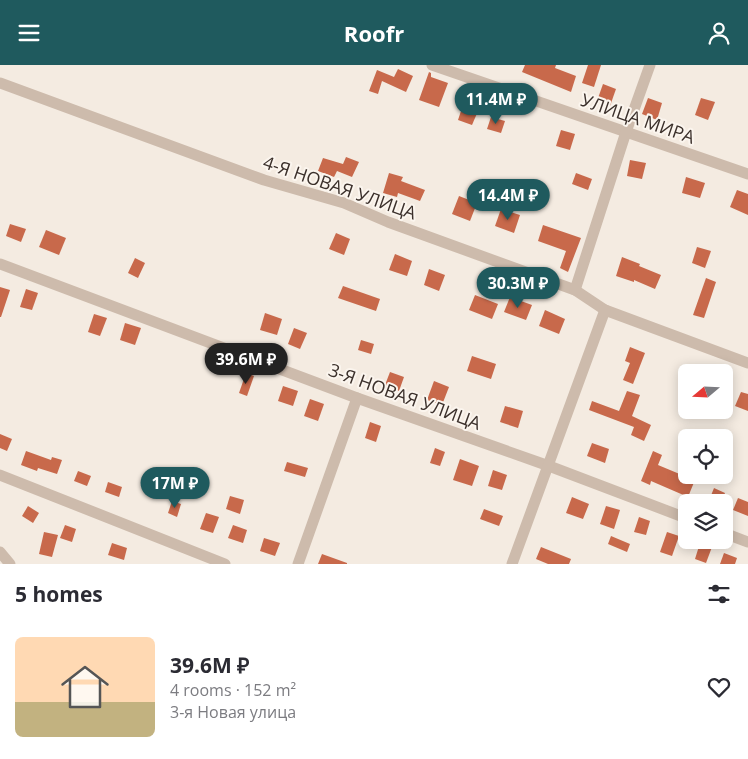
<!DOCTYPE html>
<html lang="en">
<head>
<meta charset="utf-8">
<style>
	body { margin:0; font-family:"Open Sans",sans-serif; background:#f7f7f7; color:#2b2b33; height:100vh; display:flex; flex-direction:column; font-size:19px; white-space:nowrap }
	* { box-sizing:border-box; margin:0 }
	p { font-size:16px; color:#7c7c81 }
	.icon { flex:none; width:28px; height:28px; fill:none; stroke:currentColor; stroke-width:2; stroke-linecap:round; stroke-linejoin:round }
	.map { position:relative; height:499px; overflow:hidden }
	.side { display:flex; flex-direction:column; background:#fff; flex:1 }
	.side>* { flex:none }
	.needle { width:32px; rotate:251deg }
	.controls { position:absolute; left:678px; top:299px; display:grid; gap:10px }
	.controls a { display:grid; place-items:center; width:55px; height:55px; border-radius:8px; background:#fff; box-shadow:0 2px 12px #0003; font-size:25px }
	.price { position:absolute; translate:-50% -42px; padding:0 11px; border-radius:18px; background:#1f5a5e; color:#fff; font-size:16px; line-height:32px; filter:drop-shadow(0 1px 2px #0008) }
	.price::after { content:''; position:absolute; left:50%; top:30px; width:15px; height:11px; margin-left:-8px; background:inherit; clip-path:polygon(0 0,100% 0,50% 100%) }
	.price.selected { background:#222; color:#fff }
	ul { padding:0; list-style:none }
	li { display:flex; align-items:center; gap:15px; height:125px; padding:0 15px }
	li span { display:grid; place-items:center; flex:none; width:140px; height:100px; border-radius:8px; color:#555 }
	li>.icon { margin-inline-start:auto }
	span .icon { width:60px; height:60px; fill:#fffc; stroke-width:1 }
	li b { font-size:21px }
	h2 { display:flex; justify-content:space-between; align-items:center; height:60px; padding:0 15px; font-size:21px }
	header { display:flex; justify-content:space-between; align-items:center; height:65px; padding:0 15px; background:#1f5a5e; color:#fff; font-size:22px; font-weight:700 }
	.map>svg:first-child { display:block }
	.building { fill:#c8694b }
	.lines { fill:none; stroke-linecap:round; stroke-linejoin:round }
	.minor { stroke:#cdbbac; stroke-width:11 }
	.labels { text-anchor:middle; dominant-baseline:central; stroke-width:4; stroke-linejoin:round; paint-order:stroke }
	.street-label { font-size:18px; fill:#3b302b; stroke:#fbf5ee }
</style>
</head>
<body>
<header><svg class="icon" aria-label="menu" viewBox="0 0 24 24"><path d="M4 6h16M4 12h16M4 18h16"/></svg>Roofr<svg class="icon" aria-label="person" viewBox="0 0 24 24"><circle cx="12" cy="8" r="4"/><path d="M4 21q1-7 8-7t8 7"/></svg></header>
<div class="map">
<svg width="748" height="499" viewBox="0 0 748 499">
	<rect width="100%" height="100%" fill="#f4ebe1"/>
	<!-- building -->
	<g class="building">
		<path d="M525,0H556L555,3L576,11L571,27L522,7Z"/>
		<path d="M588,0H601L594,22L582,18Z"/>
		<path d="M398,4L413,11L406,27L382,16L378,29L369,26L377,5L394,12Z"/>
		<path d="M429,7L431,8V12L448,18L439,42L419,35Z"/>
		<path d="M603,19L616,24L610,41L597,36Z"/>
		<path d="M648,33L662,38L657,55L642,49Z"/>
		<path d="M701,33L715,37L708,55L695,50Z"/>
		<path d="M463,40L478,46L472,60L458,55Z"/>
		<path d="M491,52L505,56L501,68L487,64Z"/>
		<path d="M561,65L575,69L570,85L556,81Z"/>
		<path d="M346,92L359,97L352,112L337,106L334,112L318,106L323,93L343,99Z"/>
		<path d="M630,95L646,98L642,114L627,111Z"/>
		<path d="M389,108L403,112L401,116L425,125L420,136L398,128L397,132L383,128Z"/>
		<path d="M576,108L592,114L588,125L572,119Z"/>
		<path d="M686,112L705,118L700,133L682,128Z"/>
		<path d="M737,125L748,129V150L730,142Z"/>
		<path d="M459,131L477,138L470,156L452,149Z"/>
		<path d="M501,144L520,150L514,168L495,161Z"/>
		<path d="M10,159L26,164L21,177L6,171Z"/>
		<path d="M543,160L581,173L568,207L560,203L566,186L538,176Z"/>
		<path d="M46,165L66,173L59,190L39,182Z"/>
		<path d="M336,168L350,174L344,190L329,184Z"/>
		<path d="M697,182L711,186L705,203L692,198Z"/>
		<path d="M395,189L412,196L407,211L389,205Z"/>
		<path d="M622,192L640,199L639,201L661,210L655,224L634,215V217L616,211Z"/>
		<path d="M135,193L145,198L138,213L128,208Z"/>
		<path d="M429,204L445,210L439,226L424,220Z"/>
		<path d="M706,213L716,217L704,253L693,250Z"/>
		<path d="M343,221L380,234L376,246L338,233Z"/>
		<path d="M0,222L10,225L1,252H0Z"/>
		<path d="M26,224L38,228L32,245L20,242Z"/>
		<path d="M475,230L498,239L492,254L469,245Z"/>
		<path d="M510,232L532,240L526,255L504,247Z"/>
		<path d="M545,245L565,254L559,269L539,261Z"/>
		<path d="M265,248L282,254L277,270L260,265Z"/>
		<path d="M94,249L107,253L100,271L88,267Z"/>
		<path d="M125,258L141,263L135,280L120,275Z"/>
		<path d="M294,263L307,268L300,284L288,279Z"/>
		<path d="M361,275L374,279L371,289L358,285Z"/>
		<path d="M630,282L645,288L633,319L623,315L630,298L625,296Z"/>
		<path d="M472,291L496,299L491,314L467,306Z"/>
		<path d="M390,307L404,312L399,326L385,320Z"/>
		<path d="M246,308L254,311L247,331L239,328Z"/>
		<path d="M434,316L449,322L442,340L427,335Z"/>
		<path d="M283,321L298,326L293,341L278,336Z"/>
		<path d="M627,326L640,330L632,351L651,360L644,376L631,370L634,362L589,345L592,336L619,346Z"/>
		<path d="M741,327L748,329V346L735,341Z"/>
		<path d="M310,334L324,339L318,356L304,351Z"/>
		<path d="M505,341L523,346L518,363L500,357Z"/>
		<path d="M370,357L381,361L376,377L365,373Z"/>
		<path d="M0,369L12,374L7,386L0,383Z"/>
		<path d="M592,378L609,384L605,398L587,391Z"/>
		<path d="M435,383L445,387L440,401L430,398Z"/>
		<path d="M26,386L51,395L52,392L62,395L57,409L38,403L37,406L21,400Z"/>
		<path d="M653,386L662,390L658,400L682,410H697L688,432L651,416L650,420L641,416Z"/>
		<path d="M460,394L479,401L472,421L453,415Z"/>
		<path d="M287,397L308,403L305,412L284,406Z"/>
		<path d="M493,405L507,410L502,425L488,421Z"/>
		<path d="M78,406L91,411L87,421L74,416Z"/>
		<path d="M108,417L122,422L119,432L105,427Z"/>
		<path d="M714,423L725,428L721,438H708Z"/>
		<path d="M230,431L244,435L240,449L226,444Z"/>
		<path d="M572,432L589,439L583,454L566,448Z"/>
		<path d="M738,433L748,437V451L733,445Z"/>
		<path d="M172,436L181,439L177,452L168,448Z"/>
		<path d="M28,441L39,448L33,458L22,451Z"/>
		<path d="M606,441L620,445L614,464L600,459Z"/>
		<path d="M484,444L503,451L499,461L480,454Z"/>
		<path d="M206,448L219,452L213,468L200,464Z"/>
		<path d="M639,452L650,456L646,470L634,467Z"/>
		<path d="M65,460L76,464L72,477L60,473Z"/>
		<path d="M233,460L247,465L243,478L228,473Z"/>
		<path d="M44,467L58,470L52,492L39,489Z"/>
		<path d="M667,467L679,471L672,491L660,487Z"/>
		<path d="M611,471L630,479L627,487L608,479Z"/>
		<path d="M264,473L280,478L275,491L260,486Z"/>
		<path d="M112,478L127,483L124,495L108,490Z"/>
		<path d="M700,478L712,482L706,498L695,494Z"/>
		<path d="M541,482L571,494L569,499H548L536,494Z"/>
		<path d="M724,488L737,493L735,499H720Z"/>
		<path d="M322,489L347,498V499H318Z"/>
	</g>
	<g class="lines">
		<!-- minor -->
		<g class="minor">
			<path d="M432,0L748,109"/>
			<path d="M0,18L264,115L344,138L388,157L575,225L605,245L748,298"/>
			<path d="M0,199L357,333L549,401L686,453"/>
			<path d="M575,225L626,67L650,0"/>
			<path d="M0,410L225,499"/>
			<path d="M724,468L748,477"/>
			<path d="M0,487L10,499"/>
			<path d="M298,499L357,333"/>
			<path d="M512,499L605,245"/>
		</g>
	</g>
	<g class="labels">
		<!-- street labels -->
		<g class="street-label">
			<text transform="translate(638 53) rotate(19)">УЛИЦА МИРА</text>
			<text transform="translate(340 122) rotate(19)">4-Я НОВАЯ УЛИЦА</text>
			<text transform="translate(405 331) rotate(20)">3-Я НОВАЯ УЛИЦА</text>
		</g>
	</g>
</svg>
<div class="controls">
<a><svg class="needle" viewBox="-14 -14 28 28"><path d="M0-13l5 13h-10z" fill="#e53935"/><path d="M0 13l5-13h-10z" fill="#7c7c81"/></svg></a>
<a><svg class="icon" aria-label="locate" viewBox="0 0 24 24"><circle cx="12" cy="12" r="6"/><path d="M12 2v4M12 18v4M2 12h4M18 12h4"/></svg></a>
<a><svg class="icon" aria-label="layers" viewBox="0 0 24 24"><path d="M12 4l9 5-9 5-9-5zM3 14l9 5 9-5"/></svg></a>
</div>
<b class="price" style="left:496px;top:60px">11.4M ₽</b>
<b class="price" style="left:508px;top:156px">14.4M ₽</b>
<b class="price" style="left:518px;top:244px">30.3M ₽</b>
<b class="price selected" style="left:246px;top:320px">39.6M ₽</b>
<b class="price" style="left:175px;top:444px">17M ₽</b>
</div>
<section class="side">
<h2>5 homes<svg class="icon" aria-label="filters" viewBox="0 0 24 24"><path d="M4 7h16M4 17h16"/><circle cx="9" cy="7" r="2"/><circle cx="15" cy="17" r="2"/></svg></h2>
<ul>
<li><span style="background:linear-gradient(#ffd9b3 65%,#c2b280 0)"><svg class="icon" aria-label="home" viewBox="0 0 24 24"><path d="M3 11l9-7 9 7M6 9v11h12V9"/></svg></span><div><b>39.6M ₽</b><p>4 rooms · 152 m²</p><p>3-я Новая улица</p></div><svg class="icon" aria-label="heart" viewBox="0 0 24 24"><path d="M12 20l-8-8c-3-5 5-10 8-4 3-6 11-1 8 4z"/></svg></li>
</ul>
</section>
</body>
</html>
